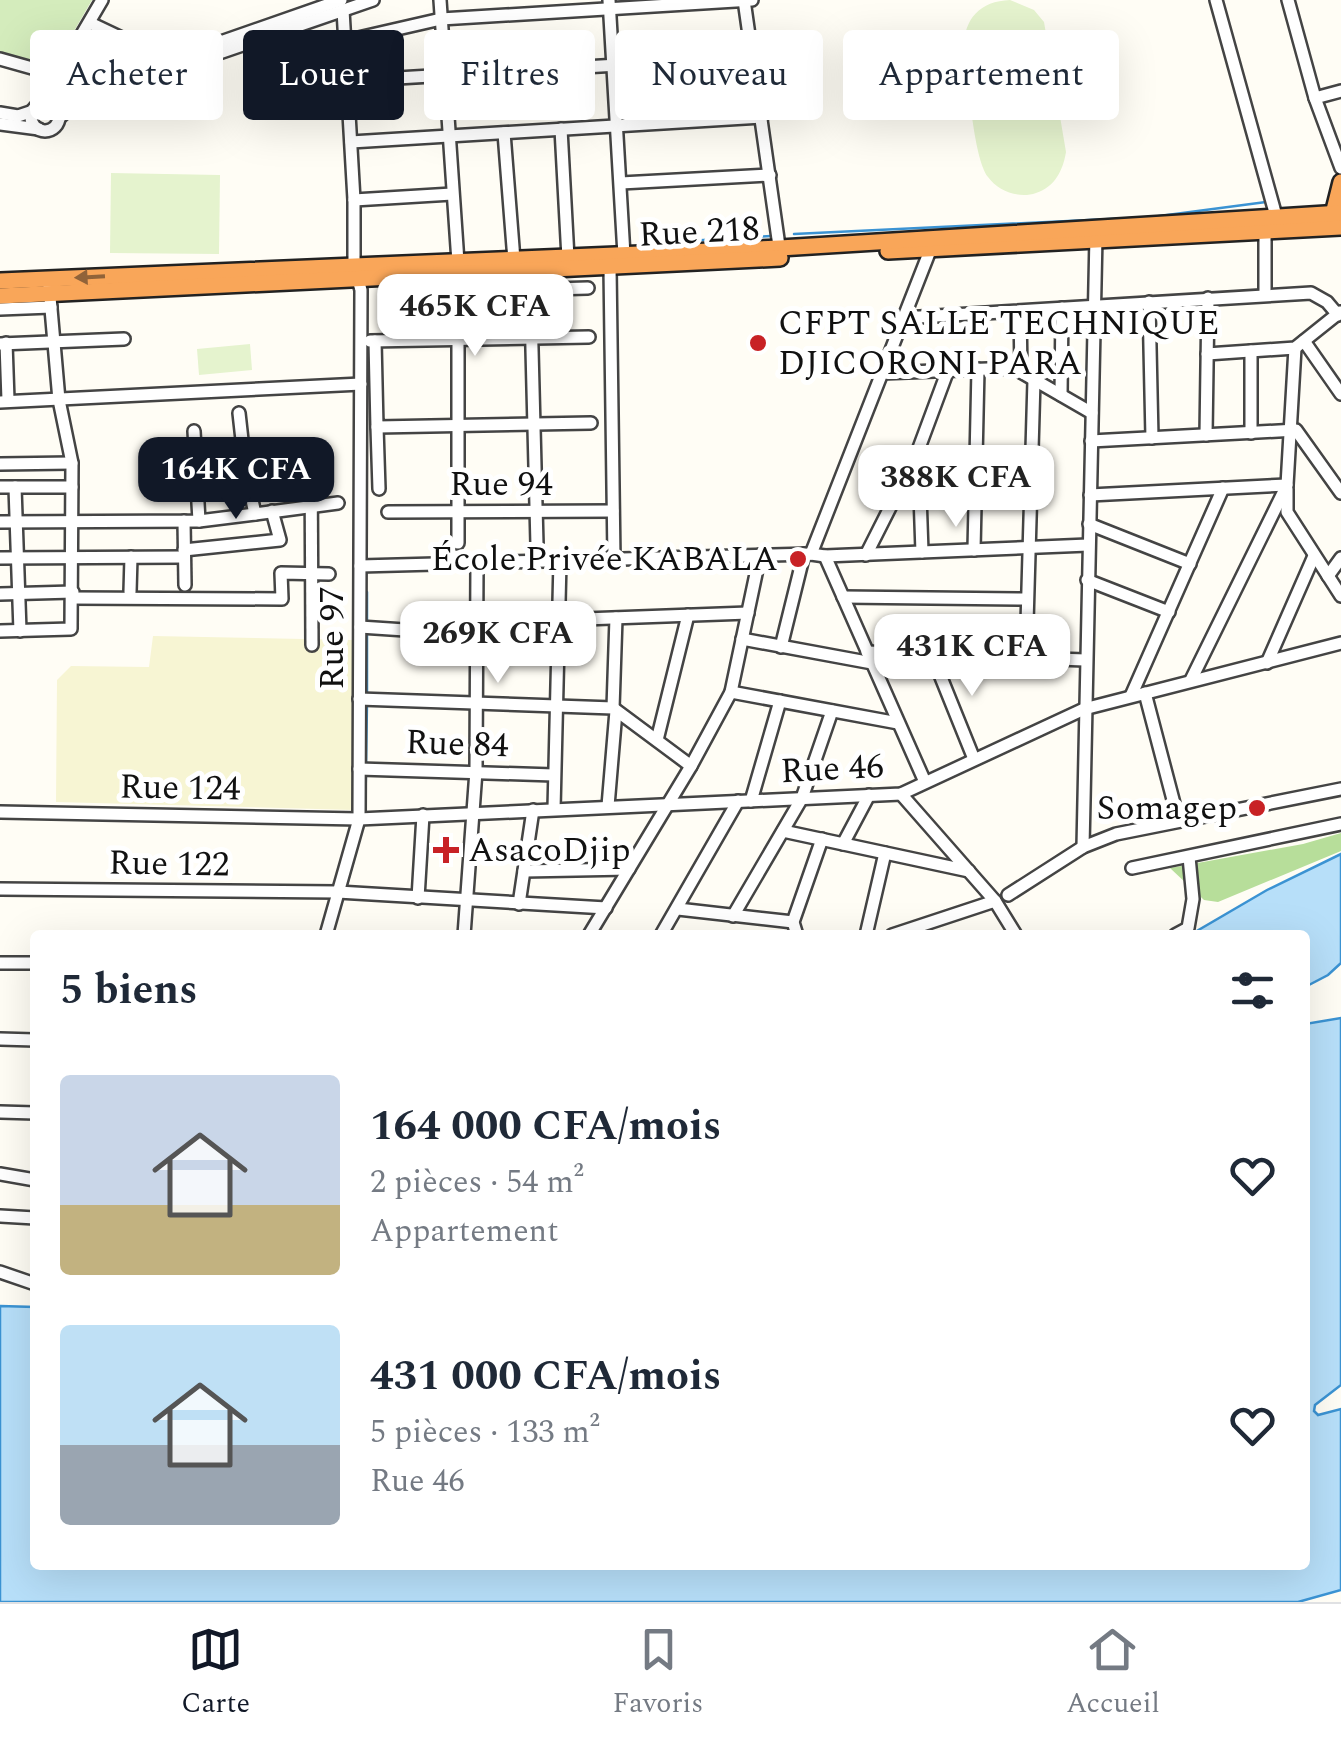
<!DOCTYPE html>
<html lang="fr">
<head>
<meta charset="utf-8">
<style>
	body { margin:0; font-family:Spectral,serif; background:#f2f2f3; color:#1f2937; height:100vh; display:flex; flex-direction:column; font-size:38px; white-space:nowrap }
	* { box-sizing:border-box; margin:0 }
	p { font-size:32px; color:#747a83 }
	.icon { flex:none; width:55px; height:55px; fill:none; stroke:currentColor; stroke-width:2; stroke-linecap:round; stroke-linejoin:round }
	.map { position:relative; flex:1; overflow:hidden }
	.panel { position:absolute; left:30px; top:930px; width:1280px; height:640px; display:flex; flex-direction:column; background:#fff; border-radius:10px; box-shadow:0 10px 40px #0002 }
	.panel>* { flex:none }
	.guide { position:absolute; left:30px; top:30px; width:1282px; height:90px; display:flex; gap:20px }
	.price { position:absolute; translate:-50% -85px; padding:0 22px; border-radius:20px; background:#fff; color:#222; font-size:32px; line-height:65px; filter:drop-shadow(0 2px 5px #0008) }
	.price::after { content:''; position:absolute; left:50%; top:60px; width:30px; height:22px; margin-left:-15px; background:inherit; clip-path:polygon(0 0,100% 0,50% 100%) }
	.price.active { background:#111827; color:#fff }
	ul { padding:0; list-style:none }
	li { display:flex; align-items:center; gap:30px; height:250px; padding:0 30px }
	li span { display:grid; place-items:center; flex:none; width:280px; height:200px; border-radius:10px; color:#555 }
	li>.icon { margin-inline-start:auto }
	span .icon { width:120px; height:120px; fill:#fffc; stroke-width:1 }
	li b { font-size:42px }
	h2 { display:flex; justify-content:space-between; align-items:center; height:120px; padding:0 30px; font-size:42px }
	.tag { padding:0 35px; border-radius:10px; background:#fff; box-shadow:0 10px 40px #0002; font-size:35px; line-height:90px }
	.tag.active { background:#111827; color:#fff }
	.menu { display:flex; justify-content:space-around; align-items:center; height:140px; border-top:2px solid #e0e1e3; background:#fff; font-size:28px; color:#747a83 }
	.menu a { display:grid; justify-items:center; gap:5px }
	.menu .active { color:#111827 }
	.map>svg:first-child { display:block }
	.farmland { fill:#f7f5d3 }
	.green { fill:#d4ecbc }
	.forest { fill:#b7de9a }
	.pitch { fill:#e5f3ce }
	.water { fill:#b7dff9; stroke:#3b93d3; stroke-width:2.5 }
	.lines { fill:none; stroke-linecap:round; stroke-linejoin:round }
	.stream { stroke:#3b93d3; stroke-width:2.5 }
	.minor-casing { stroke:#444; stroke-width:16 }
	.highway-casing { stroke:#222; stroke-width:20 }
	.minor { stroke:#fff; stroke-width:11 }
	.highway { stroke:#f9a659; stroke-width:15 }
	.oneway { fill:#916339 }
	.poi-dot { fill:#c82226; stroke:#fff; stroke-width:4 }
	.labels { text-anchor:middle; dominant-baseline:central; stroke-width:10; stroke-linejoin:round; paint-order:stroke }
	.street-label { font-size:35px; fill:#111; stroke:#fff }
	.poi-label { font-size:35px; fill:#111; stroke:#fff; text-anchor:start }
</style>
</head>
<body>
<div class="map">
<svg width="1341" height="1602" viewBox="0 0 1341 1602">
	<rect width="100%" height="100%" fill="#fffdf5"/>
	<!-- farmland -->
	<path class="farmland" d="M153,636L353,640L354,810L56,802L57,680L71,666L149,667Z"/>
	<!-- green -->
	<path class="green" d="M0,0H92L52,69L0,54Z"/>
	<!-- forest -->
	<path class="forest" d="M1341,833V851L1218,902L1204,900L1170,868L1303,844Z"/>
	<!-- pitch -->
	<g class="pitch">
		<path d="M1010,0L1034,10L1044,22L1066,152C1063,170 1055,187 1036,193C1019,199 998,191 988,177C973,157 968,75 964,47C964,19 980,1 1010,0Z"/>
		<path d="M111,173L220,175L219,254L110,253Z"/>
		<path d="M250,344L252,370L199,375L197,349Z"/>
	</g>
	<!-- water -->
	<g class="water">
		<path d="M1341,854V963L1328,975L1305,987V935H1190L1267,890Z"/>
		<path d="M1341,1018V1385L1315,1405L1314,1411L1318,1415L1341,1409V1590L1298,1602H0V1306L35,1307V1565H1305V1024Z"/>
	</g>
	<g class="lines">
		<!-- stream -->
		<g class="stream">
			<path d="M794,234L1152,217L1266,202"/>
			<path d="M652,243L771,236"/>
			<path d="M367,625V592"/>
			<path d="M367,695V633"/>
			<path d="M366,765L367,703"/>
			<path d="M365,815L366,773"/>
			<path d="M346,888L364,823"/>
			<path d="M332,935L344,895"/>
		</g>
		<defs>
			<g id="minor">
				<path d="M440,0L458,262"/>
				<path d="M609,0L624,255"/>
				<path d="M744,0L780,253"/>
				<path d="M1216,0L1276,216"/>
				<path d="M1288,0L1315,98L1341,168"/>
				<path d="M90,23L166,59"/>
				<path d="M345,41L441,19L752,0"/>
				<path d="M0,59L57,75"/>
				<path d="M347,81L753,57"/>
				<path d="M1315,98L1341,91"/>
				<path d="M46,103L341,0"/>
				<circle cx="45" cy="117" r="14"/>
				<path d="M41,104L102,0"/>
				<path d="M0,113L18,116L33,111"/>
				<path d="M59,118L77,102L373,0"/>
				<path d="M0,124L39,129"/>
				<path d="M561,129L568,258"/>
				<path d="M504,133L514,260"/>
				<path d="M351,142L762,117"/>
				<path d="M621,183L770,175"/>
				<path d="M354,200L452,194"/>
				<path d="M610,268L614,559"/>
				<path d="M530,271L537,545"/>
				<path d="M458,291V543"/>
				<path d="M405,293L588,288"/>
				<path d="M1265,295V230"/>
				<path d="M1149,302L1152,438"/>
				<path d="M0,309L51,307"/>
				<path d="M1020,311L1021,372"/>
				<path d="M903,318L1311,293L1327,302L1338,315"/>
				<path d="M370,341L589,337"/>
				<path d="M375,341L377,427L591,423"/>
				<path d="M1304,341L1341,394"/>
				<path d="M6,343L8,400"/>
				<path d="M0,344L124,339"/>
				<path d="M1251,351V433"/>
				<path d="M1207,354L1295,348L1340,312"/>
				<path d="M882,373L1014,368L1092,413"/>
				<path d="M1061,395L1062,308"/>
				<path d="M0,402L361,384"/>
				<path d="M239,413L245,467L255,514L338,503"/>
				<path d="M377,427L379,489"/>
				<path d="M194,431L199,521"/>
				<path d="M1206,435L1208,298"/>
				<path d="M1091,441L1296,430L1341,493"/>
				<path d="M311,455L312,645"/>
				<path d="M0,464L72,463"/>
				<path d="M0,487H72"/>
				<path d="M15,487L20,631"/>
				<path d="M1287,489V512L1341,596"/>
				<path d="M1090,495L1287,485"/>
				<path d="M388,512L613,511"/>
				<path d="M184,521L185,585"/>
				<path d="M0,522L199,521L255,514"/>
				<path d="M1089,524L1190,564"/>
				<path d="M184,550L280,540L272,511"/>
				<path d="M974,550L978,369"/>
				<path d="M922,552L919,466L916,456L948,370"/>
				<path d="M811,554L931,248"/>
				<path d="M866,555L916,456"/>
				<path d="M825,556L925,782"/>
				<path d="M0,558L184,557"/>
				<path d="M360,566L811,554L825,556L1088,545"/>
				<path d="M1328,576L1341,558"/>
				<path d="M1087,580L1169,612"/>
				<path d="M130,592L131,557"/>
				<path d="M0,594L73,592"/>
				<path d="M843,597L1027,599"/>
				<path d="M72,598L282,599L281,573L329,574"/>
				<path d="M557,620L748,613"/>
				<path d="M360,627L556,640"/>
				<path d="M0,631L71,629L72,463L59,400L49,286"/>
				<path d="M742,639L872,663"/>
				<path d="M781,647L804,554"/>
				<path d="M867,652L1085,660"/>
				<path d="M932,655L974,759"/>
				<path d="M1026,658L1034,380"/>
				<path d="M1267,663L1314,556"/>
				<path d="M1191,680L1287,485L1295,348"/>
				<path d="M731,692L898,723"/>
				<path d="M1145,693L1176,811"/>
				<path d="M1131,696L1223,488"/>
				<path d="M359,699L613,708L691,766"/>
				<path d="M613,708L616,618"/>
				<path d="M657,740L688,615"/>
				<path d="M359,769L554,775"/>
				<path d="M901,794L995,901L1016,935"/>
				<path d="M751,801L780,701"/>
				<path d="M608,806L616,711"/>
				<path d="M554,809L560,561"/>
				<path d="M0,812L359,819L901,794L1084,709L1341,643"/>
				<path d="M783,831L969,871"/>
				<path d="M843,844L869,795"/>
				<path d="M1083,847L1096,236"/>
				<path d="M1132,868L1341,824"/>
				<path d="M524,871L629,869"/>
				<path d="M0,889L338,892L606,908"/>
				<path d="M1008,895L1083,847L1116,834L1341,789"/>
				<path d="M418,898L423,815"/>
				<path d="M519,904L533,810"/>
				<path d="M678,909L793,922"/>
				<path d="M733,916L802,798L832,711"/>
				<path d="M326,935L359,819L361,290L354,265V200L343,10"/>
				<path d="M464,935L476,771L477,563"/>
				<path d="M589,935L691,766L731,692L760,555"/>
				<path d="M661,935L738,801"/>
				<path d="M797,935L793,922L822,839"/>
				<path d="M866,935L885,853"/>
				<path d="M892,935L995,901"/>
				<path d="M1175,935L1188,928L1193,899L1189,857"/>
				<path d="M0,963H35"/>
				<path d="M0,1039L35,1040"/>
				<path d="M0,1112L35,1113"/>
				<path d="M0,1174L35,1180"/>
				<path d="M0,1216L35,1218"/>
				<path d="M0,1272L35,1284"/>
			</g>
			<g id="highway">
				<path d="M1333,214L1341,182"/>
				<path d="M888,251L1341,227"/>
				<path d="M0,281L780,248L1341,213"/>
				<path d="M0,296L780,258"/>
			</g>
		</defs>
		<!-- minor casing -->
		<use href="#minor" class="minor-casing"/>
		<!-- highway casing -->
		<use href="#highway" class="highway-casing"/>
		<!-- minor -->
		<use href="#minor" class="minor"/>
		<!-- highway -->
		<use href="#highway" class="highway"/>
	</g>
	<!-- one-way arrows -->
	<defs><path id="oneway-solid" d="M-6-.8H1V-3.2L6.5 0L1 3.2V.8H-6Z" transform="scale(2.5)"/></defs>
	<use class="oneway" href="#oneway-solid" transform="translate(90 277) rotate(177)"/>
	<!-- markers -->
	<g class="poi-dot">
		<circle cx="758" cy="343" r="10"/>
		<circle cx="798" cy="559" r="10"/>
		<circle cx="1257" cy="808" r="10"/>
		<path d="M441 835h10v10h10v10h-10v10h-10v-10h-10v-10h10z"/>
	</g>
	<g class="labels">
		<!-- street labels -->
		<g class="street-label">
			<text transform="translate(699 232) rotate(-3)">Rue 218</text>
			<text x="501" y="484">Rue 94</text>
			<text transform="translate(332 638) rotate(-90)">Rue 97</text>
			<text transform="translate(457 744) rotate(2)">Rue 84</text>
			<text transform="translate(832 769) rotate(-3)">Rue 46</text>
			<text transform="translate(180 788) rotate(1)">Rue 124</text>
			<text transform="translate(169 864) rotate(1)">Rue 122</text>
		</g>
		<!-- poi labels -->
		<g class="poi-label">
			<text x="778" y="323">CFPT SALLE TECHNIQUE<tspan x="778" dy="40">DJICORONI PARA</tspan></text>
			<text x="778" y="559" text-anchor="end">École Privée KABALA</text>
			<text x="1237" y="808" text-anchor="end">Somagep</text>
			<text x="468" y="850">AsacoDjip</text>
		</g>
	</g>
</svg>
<b class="price" style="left:475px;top:359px">465K CFA</b>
<b class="price active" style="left:236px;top:522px">164K CFA</b>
<b class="price" style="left:956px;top:530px">388K CFA</b>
<b class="price" style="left:498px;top:686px">269K CFA</b>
<b class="price" style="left:972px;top:699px">431K CFA</b>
<div class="guide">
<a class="tag">Acheter</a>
<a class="tag active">Louer</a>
<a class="tag">Filtres</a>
<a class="tag">Nouveau</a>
<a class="tag">Appartement</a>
</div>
<section class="panel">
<h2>5 biens<svg class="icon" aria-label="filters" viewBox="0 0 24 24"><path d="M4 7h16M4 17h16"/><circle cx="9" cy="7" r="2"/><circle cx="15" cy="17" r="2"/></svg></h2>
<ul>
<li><span style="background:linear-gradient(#c9d6e8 65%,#c2b280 0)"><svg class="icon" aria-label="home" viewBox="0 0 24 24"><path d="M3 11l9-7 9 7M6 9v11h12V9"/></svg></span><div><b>164 000 CFA/mois</b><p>2 pièces · 54 m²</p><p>Appartement</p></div><svg class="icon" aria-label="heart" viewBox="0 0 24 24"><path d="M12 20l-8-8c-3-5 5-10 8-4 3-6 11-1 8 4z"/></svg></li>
<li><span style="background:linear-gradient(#bfe0f5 60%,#9aa5b1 0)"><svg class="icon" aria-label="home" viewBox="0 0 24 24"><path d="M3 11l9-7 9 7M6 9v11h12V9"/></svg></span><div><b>431 000 CFA/mois</b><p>5 pièces · 133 m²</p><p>Rue 46</p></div><svg class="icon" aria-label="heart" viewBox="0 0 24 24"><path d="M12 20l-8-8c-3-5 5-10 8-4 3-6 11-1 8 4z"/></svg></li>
</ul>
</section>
</div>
<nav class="menu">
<a class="active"><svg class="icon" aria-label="map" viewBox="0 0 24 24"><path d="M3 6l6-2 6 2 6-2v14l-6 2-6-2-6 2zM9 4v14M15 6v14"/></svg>Carte</a>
<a><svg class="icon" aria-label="saved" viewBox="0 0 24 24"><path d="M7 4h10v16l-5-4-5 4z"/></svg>Favoris</a>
<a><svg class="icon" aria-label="home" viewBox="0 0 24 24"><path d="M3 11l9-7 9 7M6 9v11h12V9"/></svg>Accueil</a>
</nav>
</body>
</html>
